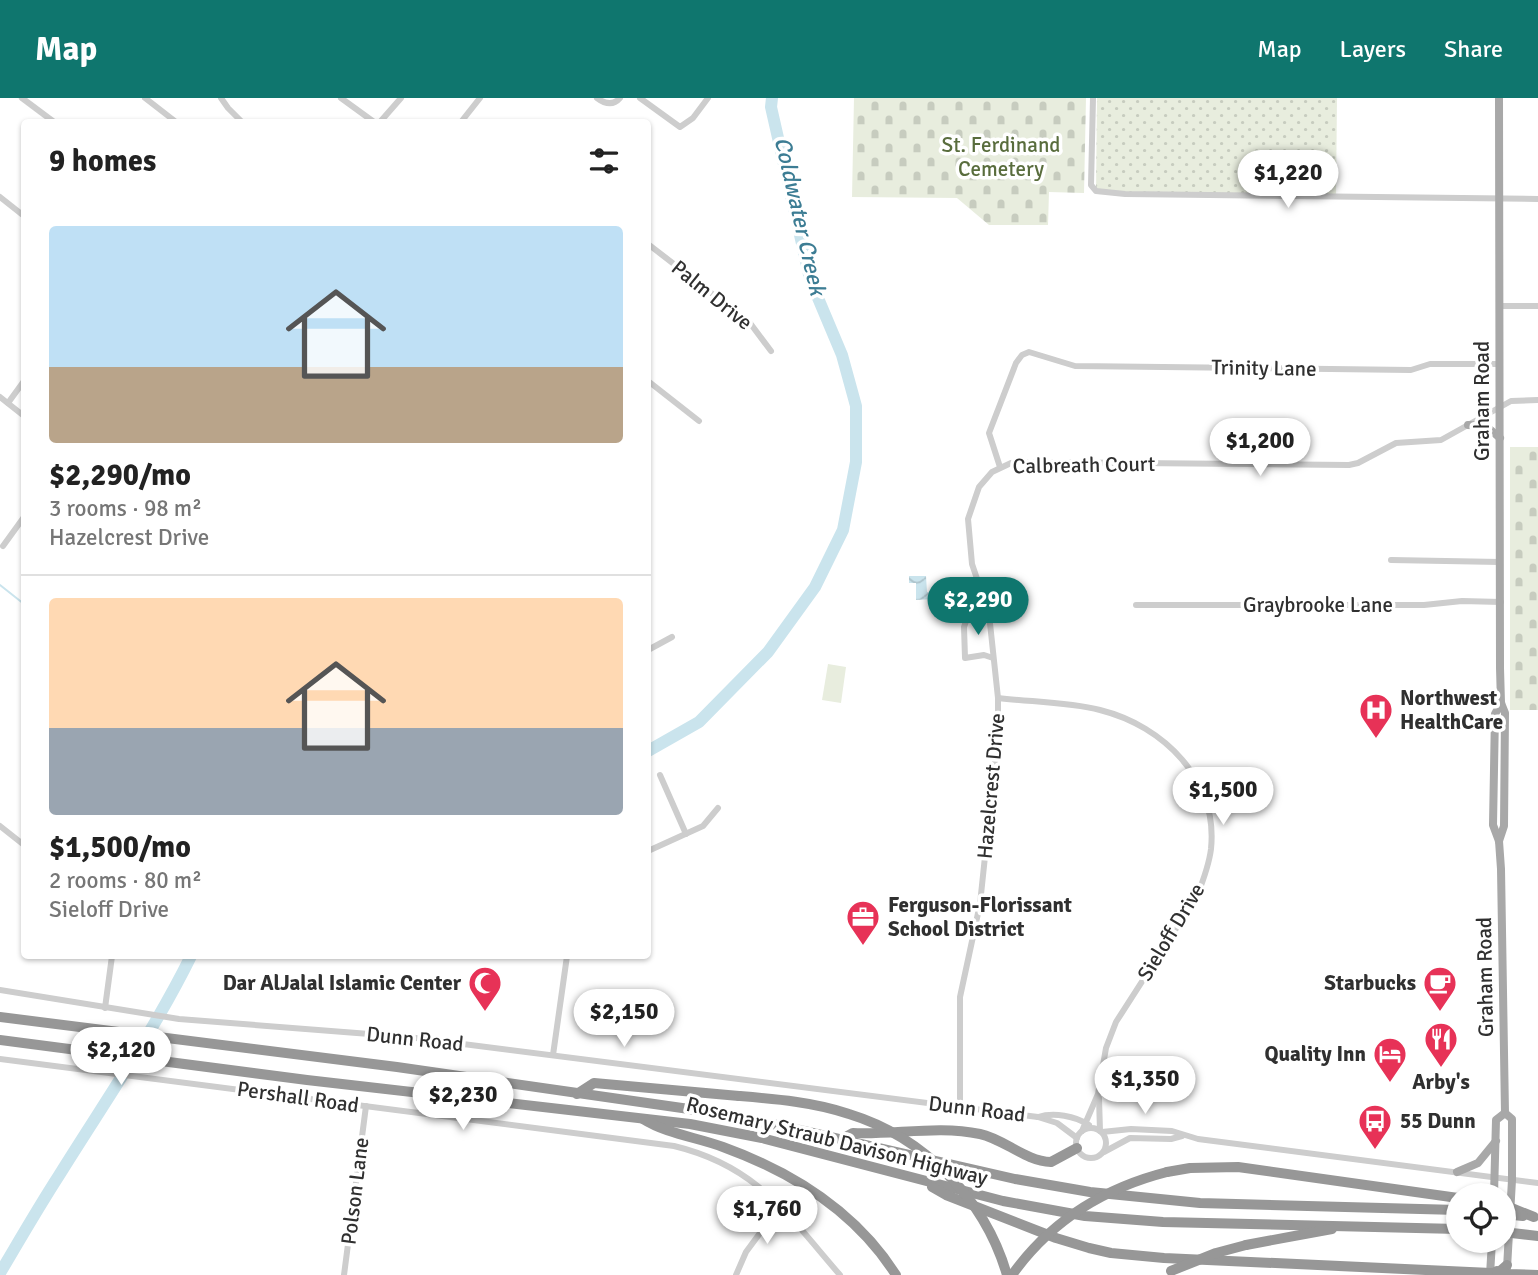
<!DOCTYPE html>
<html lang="en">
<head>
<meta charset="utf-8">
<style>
	body { margin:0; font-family:Signika,sans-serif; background:#f6f6f6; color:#222; height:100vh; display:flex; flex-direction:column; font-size:26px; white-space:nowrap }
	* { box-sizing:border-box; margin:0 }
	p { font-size:23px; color:#767676 }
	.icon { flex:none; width:38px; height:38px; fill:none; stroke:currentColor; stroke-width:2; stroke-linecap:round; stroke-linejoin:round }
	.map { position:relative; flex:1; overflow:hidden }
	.details { position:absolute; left:21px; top:21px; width:630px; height:840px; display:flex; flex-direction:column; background:#fff; border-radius:7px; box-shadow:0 2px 5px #0004 }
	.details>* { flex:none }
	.buttons { position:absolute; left:1446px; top:1085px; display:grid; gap:14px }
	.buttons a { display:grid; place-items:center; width:70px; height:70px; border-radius:50%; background:#fff; box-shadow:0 2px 5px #0004; font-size:35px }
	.price { position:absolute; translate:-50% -60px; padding:0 16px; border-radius:24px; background:#fff; color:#222; font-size:23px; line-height:46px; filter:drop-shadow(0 2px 4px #0008) }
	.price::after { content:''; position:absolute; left:50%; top:42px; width:21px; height:16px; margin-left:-10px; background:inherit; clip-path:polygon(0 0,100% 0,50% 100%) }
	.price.selected { background:#0f766e; color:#fff }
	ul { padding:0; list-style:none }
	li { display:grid; align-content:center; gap:14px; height:371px; padding:0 28px }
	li+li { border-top:2px solid #e0e0e0 }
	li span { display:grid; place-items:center; height:217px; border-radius:7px; color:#555 }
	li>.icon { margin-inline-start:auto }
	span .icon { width:126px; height:126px; fill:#fffc; stroke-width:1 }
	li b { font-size:30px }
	h2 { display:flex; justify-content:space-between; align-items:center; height:84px; padding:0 28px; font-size:30px }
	header { display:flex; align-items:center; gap:42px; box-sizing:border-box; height:98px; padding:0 35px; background:#0f766e; color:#fff }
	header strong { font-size:33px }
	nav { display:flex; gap:38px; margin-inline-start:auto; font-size:24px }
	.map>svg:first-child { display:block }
	.cemetery { fill:url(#cemetery-stones) }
	.park { fill:url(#park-dots) }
	.pitch { fill:#e8edde }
	.water { fill:url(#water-waves) }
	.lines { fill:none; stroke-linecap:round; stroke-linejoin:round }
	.stream { stroke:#cae4ed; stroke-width:2 }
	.river { stroke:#cae4ed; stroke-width:12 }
	.minor { stroke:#cdcdcd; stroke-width:6 }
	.major { stroke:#a8a8a8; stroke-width:8 }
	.highway { stroke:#979797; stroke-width:10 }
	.highway-bridge { stroke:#979797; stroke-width:10 }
	.labels { text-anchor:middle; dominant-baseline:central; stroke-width:7; stroke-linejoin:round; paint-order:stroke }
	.park-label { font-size:21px; fill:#596d3d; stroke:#fff }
	.street-label { font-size:21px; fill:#303030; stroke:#fff }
	.poi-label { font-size:21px; font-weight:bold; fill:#303030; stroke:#fff; text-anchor:start }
	.water-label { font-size:23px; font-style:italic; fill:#3d7d94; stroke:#fff }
</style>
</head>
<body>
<header>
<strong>Map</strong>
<nav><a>Map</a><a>Layers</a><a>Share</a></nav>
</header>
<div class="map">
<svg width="1538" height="1177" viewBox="0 0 1538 1177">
	<defs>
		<pattern id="cemetery-stones" width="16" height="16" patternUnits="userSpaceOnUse" patternTransform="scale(1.75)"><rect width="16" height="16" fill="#e8edde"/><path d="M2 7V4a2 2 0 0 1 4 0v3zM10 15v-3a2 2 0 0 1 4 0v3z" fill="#c7ccbf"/></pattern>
		<pattern id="park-dots" width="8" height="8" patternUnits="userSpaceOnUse" patternTransform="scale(1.75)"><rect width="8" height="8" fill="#e8edde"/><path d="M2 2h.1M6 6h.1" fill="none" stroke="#c7ccbf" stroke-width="1.8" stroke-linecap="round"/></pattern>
		<pattern id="water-waves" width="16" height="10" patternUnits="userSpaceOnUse" patternTransform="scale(1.75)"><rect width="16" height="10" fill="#cae4ed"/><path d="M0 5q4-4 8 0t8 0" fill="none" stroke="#aec4cc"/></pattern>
	</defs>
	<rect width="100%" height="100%" fill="#fff"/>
	<!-- cemetery -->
	<g class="cemetery">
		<path d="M854,0H1086L1084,95L1049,94L1048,127H989L957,100L852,99Z"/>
		<rect x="1510" y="349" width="28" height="263"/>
	</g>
	<!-- park -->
	<path class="park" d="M1097,0H1337L1336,99L1096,96Z"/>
	<!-- pitch -->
	<path class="pitch" d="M828,566L846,569L841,605L822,602Z"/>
	<!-- water -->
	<path class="water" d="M909,478H926L927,494H933V501L916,502V485H909Z"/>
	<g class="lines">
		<!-- stream -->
		<path class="stream" d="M0,487L24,506"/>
		<!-- river -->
		<g class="river">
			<path d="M648,653L699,624L768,554L815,489L843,432L856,364V308L842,257L810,181L771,9L772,0"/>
			<path d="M0,1175C19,1143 38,1110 58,1079C104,1005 153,935 191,858"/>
		</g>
		<!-- minor -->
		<g class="minor">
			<path d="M22,0L54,24"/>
			<path d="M145,0L176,24"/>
			<path d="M221,0L228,10L242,24"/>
			<path d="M341,0L374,24"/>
			<path d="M597,0C605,6 613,8 620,0"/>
			<path d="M640,0L680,29L693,20L708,0"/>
			<path d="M1093,0L1091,87L1096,93L1125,96L1538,101"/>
			<path d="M380,24L401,0"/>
			<path d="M461,24L480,0"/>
			<path d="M0,99L24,118"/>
			<path d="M648,146L750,225L771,253"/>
			<path d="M1500,208H1538"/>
			<path d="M648,283L699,323"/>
			<path d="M0,299L24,318"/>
			<path d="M8,305L24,283"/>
			<path d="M1000,369L989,335L1016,265L1022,257L1029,254L1075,268L1411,272L1430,266H1499"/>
			<path d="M3,448L24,419"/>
			<path d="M1391,462L1500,464"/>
			<path d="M1136,507H1424L1462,503L1501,504"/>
			<path d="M989,516L966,523L964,529L965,560L984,557L993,560"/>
			<path d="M648,552L672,539"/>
			<path d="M998,600C1032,604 1068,604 1100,612C1164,628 1218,682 1211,751C1209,767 1203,783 1197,798L1116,924L1106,950L1098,996L1082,1033"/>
			<path d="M660,677L686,736"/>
			<path d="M0,728L24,747"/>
			<path d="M648,753L703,728L718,710"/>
			<path d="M0,892L179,921L408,939L1038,1019L1057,1025L1077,1040"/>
			<path d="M105,910L112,858"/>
			<path d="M553,957L567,858"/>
			<path d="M0,961L674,1048C757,1068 787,1116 840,1177"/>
			<path d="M1099,1000L1100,1033"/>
			<path d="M960,1010V899L980,806L998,635V600L989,516L972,466L968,421L979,389L992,374L1011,365L1025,364L1349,367L1358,365L1396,345L1441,342L1511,303L1538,302"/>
			<path d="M1038,1019C1054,1014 1075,1018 1089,1027"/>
			<circle cx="1091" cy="1045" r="15"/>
			<path d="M1102,1034L1131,1031L1172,1033L1198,1041L1538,1085"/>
			<path d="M1104,1054L1130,1040L1171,1041L1182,1038"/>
			<path d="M344,1177L366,1008"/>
			<path d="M736,1177L746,1154L780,1108"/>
		</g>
		<!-- major -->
		<g class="major">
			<path d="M1499,0L1500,570L1501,605L1505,615L1504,728L1499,743"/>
			<path d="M1468,327L1486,328L1500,340"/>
			<path d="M1501,605L1495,616L1493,727L1499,743L1501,771L1505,1015L1512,1021V1082L1507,1170"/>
			<path d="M1457,1074L1478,1065L1496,1043"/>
			<path d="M1494,1097L1496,1022L1505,1015"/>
			<path d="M1490,1177L1492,1143"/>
		</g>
		<!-- highway -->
		<g class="highway">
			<path d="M0,919L397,969L689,1011L783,1028L1015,1081L1090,1094L1200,1105L1458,1112"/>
			<path d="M0,942L307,982L690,1026L762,1040L1003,1103L1085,1118L1163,1124L1458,1131"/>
			<path d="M577,996L594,985L739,998"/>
			<path d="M643,1021C667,1036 696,1039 723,1049C792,1074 856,1114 896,1177"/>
			<path d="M842,1041L853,1035C895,1037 938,1027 980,1036C1004,1041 1025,1063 1051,1064L1077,1050"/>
			<path d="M1167,1074L1190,1070L1238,1069L1458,1100"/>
			<path d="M932,1089L946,1097L1056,1140L1089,1150L1111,1155L1164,1160L1491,1175L1499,1174L1507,1167"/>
			<path d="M1246,1147L1332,1131"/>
			<path d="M1497,1173L1507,1176L1538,1177"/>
		</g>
		<!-- highway-bridge -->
		<g class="highway-bridge">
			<path d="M739,998C776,1001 814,1004 849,1016C924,1039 985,1101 1007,1177"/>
			<path d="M1504,1107L1534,1119"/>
			<path d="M1503,1116L1523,1118"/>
			<path d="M1503,1134L1538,1138"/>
			<path d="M1171,1173L1216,1155L1246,1147"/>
			<path d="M1012,1177C1050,1124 1104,1090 1167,1074"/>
		</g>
	</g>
	<!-- icons -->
	<defs>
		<symbol id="hospital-pin" viewBox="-11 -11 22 30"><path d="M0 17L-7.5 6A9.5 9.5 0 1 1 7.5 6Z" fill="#e73257" stroke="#fff"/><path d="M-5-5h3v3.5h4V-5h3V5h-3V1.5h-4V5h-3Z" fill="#fff"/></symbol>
		<symbol id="office-pin" viewBox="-11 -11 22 30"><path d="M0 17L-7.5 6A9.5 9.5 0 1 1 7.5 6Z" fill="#e73257" stroke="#fff"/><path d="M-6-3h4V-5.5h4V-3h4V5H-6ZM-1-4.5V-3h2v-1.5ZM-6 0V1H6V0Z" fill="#fff"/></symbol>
		<symbol id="mosque-pin" viewBox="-11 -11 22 30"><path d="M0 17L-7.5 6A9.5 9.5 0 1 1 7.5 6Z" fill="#e73257" stroke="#fff"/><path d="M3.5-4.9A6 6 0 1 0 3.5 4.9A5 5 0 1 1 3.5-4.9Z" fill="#fff"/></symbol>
		<symbol id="cafe-pin" viewBox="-11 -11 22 30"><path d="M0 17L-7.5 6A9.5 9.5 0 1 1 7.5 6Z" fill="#e73257" stroke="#fff"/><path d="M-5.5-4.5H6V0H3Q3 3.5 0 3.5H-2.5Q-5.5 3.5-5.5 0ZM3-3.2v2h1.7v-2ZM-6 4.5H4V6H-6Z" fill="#fff"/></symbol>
		<symbol id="restaurant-pin" viewBox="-11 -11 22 30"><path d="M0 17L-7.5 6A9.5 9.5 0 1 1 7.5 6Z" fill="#e73257" stroke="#fff"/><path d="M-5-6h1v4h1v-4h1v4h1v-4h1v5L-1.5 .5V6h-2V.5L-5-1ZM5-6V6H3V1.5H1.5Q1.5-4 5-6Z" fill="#fff"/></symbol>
		<symbol id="hotel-pin" viewBox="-11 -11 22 30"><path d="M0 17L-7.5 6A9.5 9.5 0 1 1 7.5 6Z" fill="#e73257" stroke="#fff"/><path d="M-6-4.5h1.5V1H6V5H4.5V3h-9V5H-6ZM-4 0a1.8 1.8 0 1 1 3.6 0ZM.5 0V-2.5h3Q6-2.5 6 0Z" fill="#fff"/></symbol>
		<symbol id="bus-pin" viewBox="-11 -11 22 30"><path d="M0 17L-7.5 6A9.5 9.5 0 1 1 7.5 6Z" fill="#e73257" stroke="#fff"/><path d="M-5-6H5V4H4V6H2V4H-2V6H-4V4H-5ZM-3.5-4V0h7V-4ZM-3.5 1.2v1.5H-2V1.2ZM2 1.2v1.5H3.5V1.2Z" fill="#fff"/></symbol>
	</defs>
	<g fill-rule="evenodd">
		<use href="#hospital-pin" x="1357" y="593" width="38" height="52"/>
		<use href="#office-pin" x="844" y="800" width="38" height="52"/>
		<use href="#mosque-pin" x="466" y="866" width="38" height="52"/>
		<use href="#cafe-pin" x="1421" y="866" width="38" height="52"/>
		<use href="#restaurant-pin" x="1422" y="922" width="38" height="52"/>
		<use href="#hotel-pin" x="1371" y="937" width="38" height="52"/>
		<use href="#bus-pin" x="1356" y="1004" width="38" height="52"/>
	</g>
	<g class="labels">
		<!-- park labels -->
		<g class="park-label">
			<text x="1001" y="47">St. Ferdinand<tspan x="1001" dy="24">Cemetery</tspan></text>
		</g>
		<!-- street labels -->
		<g class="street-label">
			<text transform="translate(712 197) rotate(39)">Palm Drive</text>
			<text transform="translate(1264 270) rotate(1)">Trinity Lane</text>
			<text transform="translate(1482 303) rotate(-90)">Graham Road</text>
			<text transform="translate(1084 367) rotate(-1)">Calbreath Court</text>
			<text x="1318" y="507">Graybrooke Lane</text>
			<text transform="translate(991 688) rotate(-85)">Hazelcrest Drive</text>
			<text transform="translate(1171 834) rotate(-59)">Sieloff Drive</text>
			<text transform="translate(1485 879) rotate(-91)">Graham Road</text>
			<text transform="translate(415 941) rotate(6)">Dunn Road</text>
			<text transform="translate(298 999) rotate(8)">Pershall Road</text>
			<text transform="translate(977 1011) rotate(7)">Dunn Road</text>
			<text transform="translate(837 1043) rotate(14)">Rosemary Straub Davison Highway</text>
			<text transform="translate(355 1093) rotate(-83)">Polson Lane</text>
		</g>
		<!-- poi labels -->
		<g class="poi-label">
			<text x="1400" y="600">Northwest<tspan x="1400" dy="24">HealthCare</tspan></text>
			<text x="888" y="807">Ferguson-Florissant<tspan x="888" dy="24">School District</tspan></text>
			<text x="461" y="885" text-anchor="end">Dar AlJalal Islamic Center</text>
			<text x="1416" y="885" text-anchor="end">Starbucks</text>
			<text x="1366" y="956" text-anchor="end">Quality Inn</text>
			<text x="1441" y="984" text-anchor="middle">Arby's</text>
			<text x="1400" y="1023">55 Dunn</text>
		</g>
		<!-- water labels -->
		<g class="water-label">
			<text transform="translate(800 118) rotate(77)">Coldwater Creek</text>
		</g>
	</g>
</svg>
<div class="buttons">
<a><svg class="icon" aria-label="locate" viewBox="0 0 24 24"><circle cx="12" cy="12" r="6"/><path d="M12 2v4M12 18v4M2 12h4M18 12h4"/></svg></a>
</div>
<b class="price" style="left:1288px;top:112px">$1,220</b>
<b class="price" style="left:1260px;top:380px">$1,200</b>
<b class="price selected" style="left:978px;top:539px">$2,290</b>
<b class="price" style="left:1223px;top:729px">$1,500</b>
<b class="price" style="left:624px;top:951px">$2,150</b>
<b class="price" style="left:121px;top:989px">$2,120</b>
<b class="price" style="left:1145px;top:1018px">$1,350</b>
<b class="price" style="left:463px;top:1034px">$2,230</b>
<b class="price" style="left:767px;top:1148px">$1,760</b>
<section class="details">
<h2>9 homes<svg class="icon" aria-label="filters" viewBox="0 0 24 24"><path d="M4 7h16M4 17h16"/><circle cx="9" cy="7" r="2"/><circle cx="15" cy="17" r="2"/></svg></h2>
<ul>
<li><span style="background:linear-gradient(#bfe0f5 65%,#b9a48a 0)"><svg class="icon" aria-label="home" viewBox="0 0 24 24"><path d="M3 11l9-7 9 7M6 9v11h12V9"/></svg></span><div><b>$2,290/mo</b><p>3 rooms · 98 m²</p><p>Hazelcrest Drive</p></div></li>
<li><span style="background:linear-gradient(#ffd9b3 60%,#9aa5b1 0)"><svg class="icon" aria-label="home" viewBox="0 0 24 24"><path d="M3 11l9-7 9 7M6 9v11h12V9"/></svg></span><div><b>$1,500/mo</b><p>2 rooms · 80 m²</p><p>Sieloff Drive</p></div></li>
</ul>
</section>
</div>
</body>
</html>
